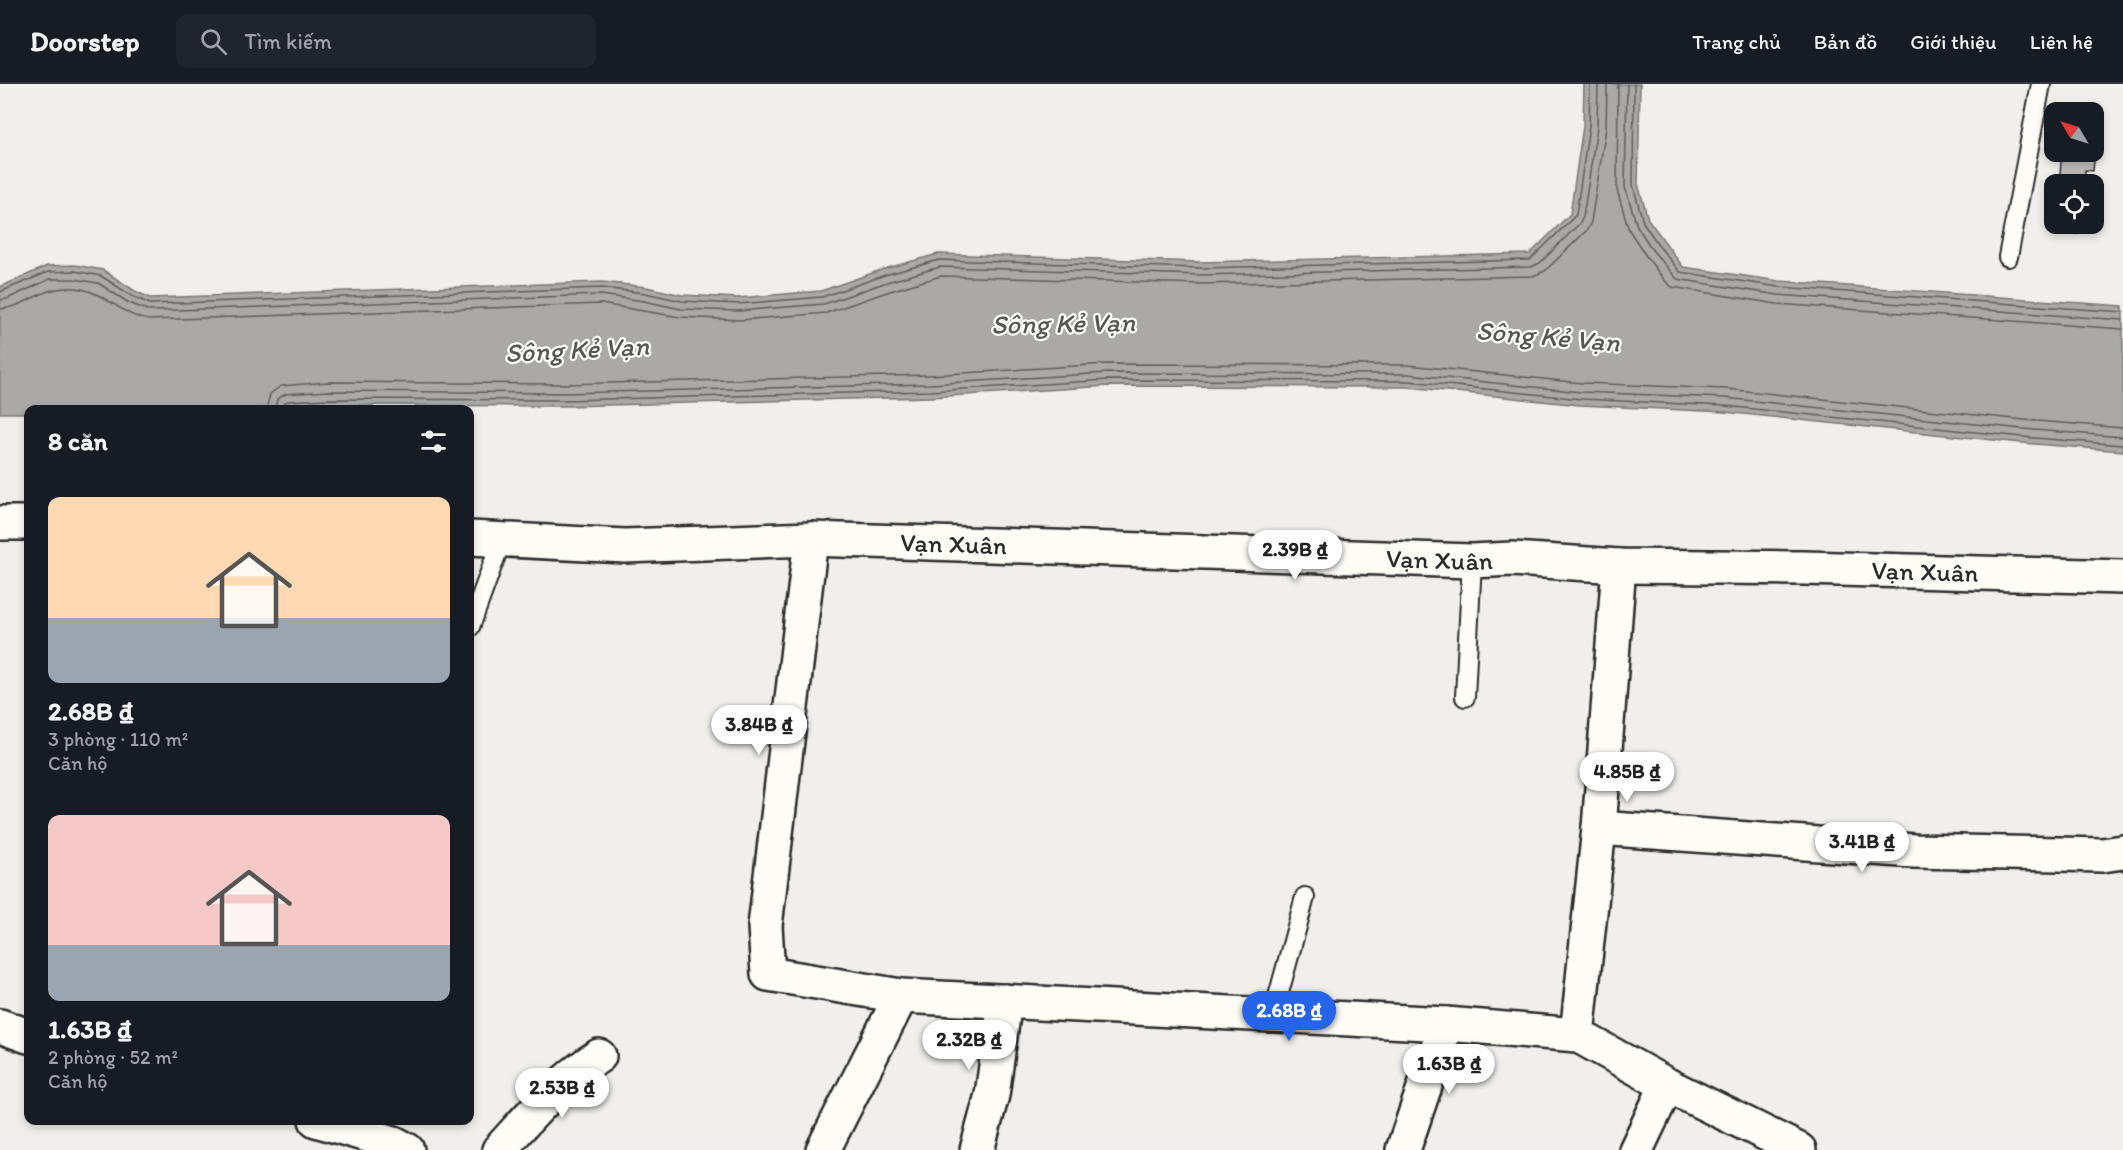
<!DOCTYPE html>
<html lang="vi">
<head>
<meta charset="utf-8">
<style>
	body { margin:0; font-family:Itim,sans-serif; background:#20242c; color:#f1f3f6; height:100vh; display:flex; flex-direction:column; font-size:22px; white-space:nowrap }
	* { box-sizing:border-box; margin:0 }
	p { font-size:20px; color:#9ea1a6 }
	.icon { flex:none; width:33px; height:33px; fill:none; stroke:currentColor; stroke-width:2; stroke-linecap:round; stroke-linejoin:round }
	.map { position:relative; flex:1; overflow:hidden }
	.drawer { position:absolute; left:24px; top:321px; width:450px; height:720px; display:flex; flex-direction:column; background:#171b24; border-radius:12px; box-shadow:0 3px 9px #0003 }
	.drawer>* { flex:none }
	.needle { width:39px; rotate:308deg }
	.fabs { position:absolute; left:2044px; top:18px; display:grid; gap:12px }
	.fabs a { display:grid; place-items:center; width:60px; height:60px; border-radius:12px; background:#171b24; box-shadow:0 3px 9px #0003; font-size:30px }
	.price { position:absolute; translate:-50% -51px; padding:0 14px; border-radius:21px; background:#fff; color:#222; font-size:20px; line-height:39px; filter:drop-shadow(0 2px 3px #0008) }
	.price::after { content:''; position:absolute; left:50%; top:36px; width:18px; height:14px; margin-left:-9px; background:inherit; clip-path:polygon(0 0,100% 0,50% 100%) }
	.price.active { background:#2563eb; color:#fff }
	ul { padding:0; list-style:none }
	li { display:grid; align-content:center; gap:12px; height:318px; padding:0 24px }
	li span { display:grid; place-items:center; height:186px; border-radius:12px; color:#555 }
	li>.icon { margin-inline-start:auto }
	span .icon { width:108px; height:108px; fill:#fffc; stroke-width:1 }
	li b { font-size:26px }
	h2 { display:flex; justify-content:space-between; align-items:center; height:72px; padding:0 24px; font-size:26px }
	header { display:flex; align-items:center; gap:36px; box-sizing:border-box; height:84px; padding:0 30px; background:#171b24; border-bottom:2px solid #363941 }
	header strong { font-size:28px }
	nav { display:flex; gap:33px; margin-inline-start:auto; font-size:21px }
	.search { width:420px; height:54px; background:#20242c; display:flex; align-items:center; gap:15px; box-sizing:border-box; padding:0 21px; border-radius:12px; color:#9ea1a6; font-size:22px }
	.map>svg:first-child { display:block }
	.water { fill:#aaa9a7; stroke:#777775; stroke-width:1.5 }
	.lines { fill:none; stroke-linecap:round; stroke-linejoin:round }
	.shore { stroke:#5e5d5d; stroke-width:1.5 }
	.building { fill:#bdbcb8; stroke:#2b2b2b; stroke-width:1.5 }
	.service-casing { stroke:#2b2b2b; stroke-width:22 }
	.minor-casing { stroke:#2b2b2b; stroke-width:38 }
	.tertiary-casing { stroke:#2b2b2b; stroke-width:38 }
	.service { stroke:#fdfcf7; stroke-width:18 }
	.minor { stroke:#fdfcf7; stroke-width:33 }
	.tertiary { stroke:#fdfcf7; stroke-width:33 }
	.labels { text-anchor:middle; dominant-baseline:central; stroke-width:4.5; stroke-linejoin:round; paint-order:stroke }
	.street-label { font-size:26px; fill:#2b2b2b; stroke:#fdfcf7 }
	.water-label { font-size:27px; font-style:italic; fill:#575756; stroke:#fdfcf7 }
</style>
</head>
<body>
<header>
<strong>Doorstep</strong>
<div class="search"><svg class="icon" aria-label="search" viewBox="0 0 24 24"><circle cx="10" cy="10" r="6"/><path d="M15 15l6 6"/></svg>Tìm kiếm</div>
<nav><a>Trang chủ</a><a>Bản đồ</a><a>Giới thiệu</a><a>Liên hệ</a></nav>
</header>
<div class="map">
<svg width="2123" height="1066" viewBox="0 0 2123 1066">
	<rect width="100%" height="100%" fill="#f0efeb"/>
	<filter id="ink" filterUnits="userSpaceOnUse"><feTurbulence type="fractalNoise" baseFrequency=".0167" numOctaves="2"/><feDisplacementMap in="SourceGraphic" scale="12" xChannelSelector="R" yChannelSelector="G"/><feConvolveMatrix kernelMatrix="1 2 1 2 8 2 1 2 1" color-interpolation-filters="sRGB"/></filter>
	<g filter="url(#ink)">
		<!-- water -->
		<path class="water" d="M1584,0H1640L1638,100L1648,135L1683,183L1779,197L2123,222V367L2022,359L1724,328L1580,321L1408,303L1108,302L931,313L565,322L329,321L220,326H28V329H0V203L47,182L75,181L103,186L135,207L150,214L602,198L646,203L682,211L738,214L821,207L884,185L938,170L1201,178L1530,170L1570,130L1583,42Z"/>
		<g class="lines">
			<!-- shore -->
			<g class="shore">
				<path d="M1618,0L1617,106L1629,146L1646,172L1665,197L1672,203L1777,220L2123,245"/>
				<path d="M1627,0L1625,103L1637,142L1653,167L1677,195L1778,211L2123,236"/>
				<path d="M1634,0L1633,101L1643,138L1659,162L1680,188L1779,203L2123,228"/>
				<path d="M0,208L48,188L75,187L101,192L132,212L150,220L602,204L645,209L682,217L738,220L822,213L885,191L939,176L1201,184L1530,176L1576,131L1589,42L1590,0"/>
				<path d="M0,216L7,215L50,195H74L98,199L129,219L150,227L601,211L644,217L681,225L738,227L824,220L887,198L940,183L1201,191L1531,183L1540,179L1580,139L1583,133L1597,43L1598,0"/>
				<path d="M0,225C26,224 42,201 75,204C105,207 122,233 150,236L601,220L680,233L740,236L826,229L890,207L941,192L1201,200L1533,192L1545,187L1587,146L1591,138L1606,44L1607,0"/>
				<path d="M266,326L270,310L281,302L328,298L564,300L930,291L1108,280L1408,281L1582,299L1726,305L2024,336L2123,344"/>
				<path d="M275,326L277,315L286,310L328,307L564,309L930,300L1108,289L1408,290L1581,308L1725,314L2023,345L2123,353"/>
				<path d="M282,326L284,320L288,317L329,315L565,316L931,307L1108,296L1408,297L1581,315L1725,322L2023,353L2123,361"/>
			</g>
		</g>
		<!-- building -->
		<g class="building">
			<path d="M2094,40H2098L2093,87L2085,86L2084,100H2059L2062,68H2094Z"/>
			<path d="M2055,130V140H2079L2078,150L2053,147Z"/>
		</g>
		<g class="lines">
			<defs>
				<g id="service">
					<path d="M2008,173L2041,0"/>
					<path d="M470,543L502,455"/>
					<path d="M1465,613L1472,477"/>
					<path d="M1273,931L1305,813"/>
				</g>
				<g id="minor">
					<path d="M811,455L765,842L768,890L901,912L1446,940L1577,951L1667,1001L1799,1066"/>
					<path d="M1599,744L1914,767L2102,771L2123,768"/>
					<path d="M0,942L28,952"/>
					<path d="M1577,951L1599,744L1619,482"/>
					<path d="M316,1036L394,1059L407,1066"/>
					<path d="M499,1066C532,1030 558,998 599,972"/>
					<path d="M823,1066L901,912"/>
					<path d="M977,1066L992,1011L1005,917"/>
					<path d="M1403,1066L1446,940"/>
					<path d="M1636,1066L1667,1001"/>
				</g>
				<g id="tertiary">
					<path d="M0,439H28"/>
					<path id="s1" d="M470,454L625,462L811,455L1472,477L1512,475L1619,482L1804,484L2123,493"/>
				</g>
			</defs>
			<!-- service casing -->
			<use href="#service" class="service-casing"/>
			<!-- minor casing -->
			<use href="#minor" class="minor-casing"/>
			<!-- tertiary casing -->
			<use href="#tertiary" class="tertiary-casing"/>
			<!-- service -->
			<use href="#service" class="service"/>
			<!-- minor -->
			<use href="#minor" class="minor"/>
			<!-- tertiary -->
			<use href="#tertiary" class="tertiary"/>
		</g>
	</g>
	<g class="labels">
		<!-- street labels -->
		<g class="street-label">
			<text stroke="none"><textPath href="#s1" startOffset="484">Vạn Xuân</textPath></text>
			<text stroke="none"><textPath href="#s1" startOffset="970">Vạn Xuân</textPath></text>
			<text stroke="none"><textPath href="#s1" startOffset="1456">Vạn Xuân</textPath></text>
		</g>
		<!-- water labels -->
		<g class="water-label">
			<text transform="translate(1063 239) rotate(-1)">Sông Kẻ Vạn</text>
			<text transform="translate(1548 252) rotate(5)">Sông Kẻ Vạn</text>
			<text transform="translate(577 265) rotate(-3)">Sông Kẻ Vạn</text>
		</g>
	</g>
</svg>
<div class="fabs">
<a><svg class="needle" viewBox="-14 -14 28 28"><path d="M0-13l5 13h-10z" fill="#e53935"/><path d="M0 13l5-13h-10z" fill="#9ea1a6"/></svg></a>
<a><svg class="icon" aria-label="locate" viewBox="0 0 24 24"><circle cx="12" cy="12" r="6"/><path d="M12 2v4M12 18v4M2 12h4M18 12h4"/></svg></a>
</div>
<b class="price" style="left:1295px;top:497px">2.39B ₫</b>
<b class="price" style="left:759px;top:672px">3.84B ₫</b>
<b class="price" style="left:1627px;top:719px">4.85B ₫</b>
<b class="price" style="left:1862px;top:789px">3.41B ₫</b>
<b class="price active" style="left:1289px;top:958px">2.68B ₫</b>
<b class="price" style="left:969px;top:987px">2.32B ₫</b>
<b class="price" style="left:1449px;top:1011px">1.63B ₫</b>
<b class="price" style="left:562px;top:1035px">2.53B ₫</b>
<section class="drawer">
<h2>8 căn<svg class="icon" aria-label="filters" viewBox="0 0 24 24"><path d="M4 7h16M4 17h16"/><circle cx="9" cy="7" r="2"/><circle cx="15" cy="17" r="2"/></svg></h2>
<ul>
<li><span style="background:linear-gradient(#ffd9b3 65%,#9aa5b1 0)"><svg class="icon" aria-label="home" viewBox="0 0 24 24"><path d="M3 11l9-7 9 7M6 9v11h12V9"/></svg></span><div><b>2.68B ₫</b><p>3 phòng · 110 m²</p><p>Căn hộ</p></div></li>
<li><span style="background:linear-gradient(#f6c9c9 70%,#9aa5b1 0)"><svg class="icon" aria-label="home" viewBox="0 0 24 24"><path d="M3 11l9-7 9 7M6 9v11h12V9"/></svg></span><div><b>1.63B ₫</b><p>2 phòng · 52 m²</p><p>Căn hộ</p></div></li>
</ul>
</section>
</div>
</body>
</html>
